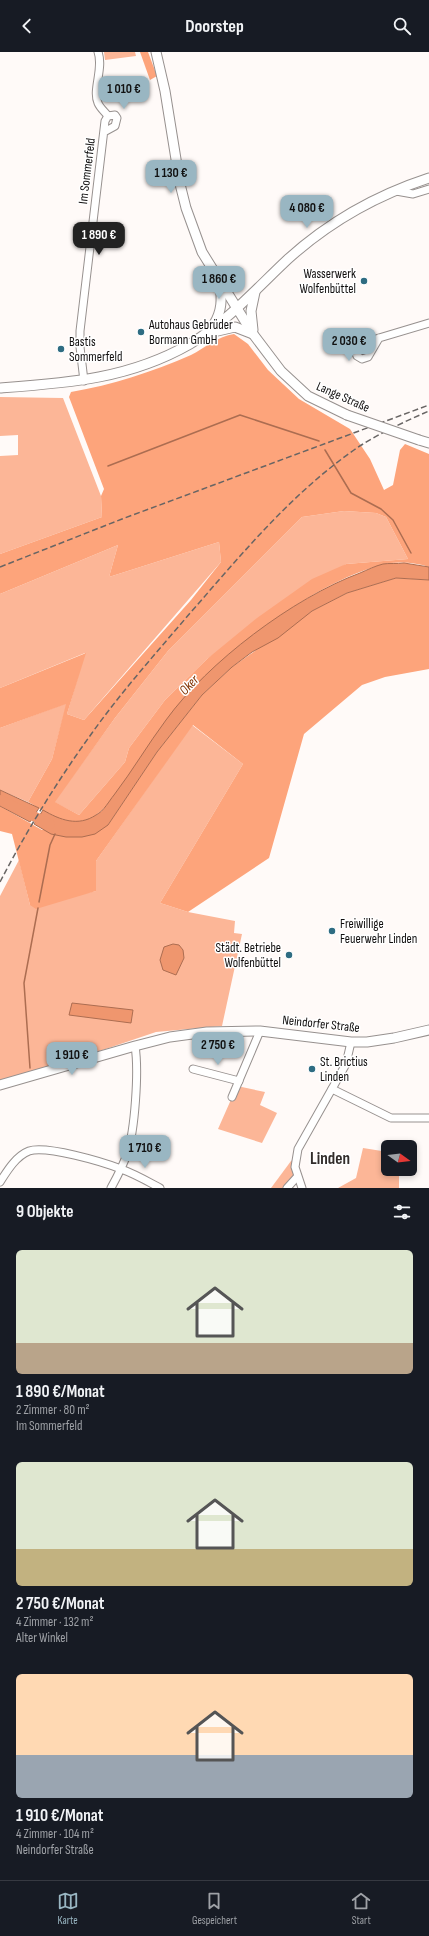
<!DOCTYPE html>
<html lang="de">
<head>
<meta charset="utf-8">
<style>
	body { margin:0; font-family:"Sofia Sans Condensed",sans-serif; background:#20242c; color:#f1f3f6; height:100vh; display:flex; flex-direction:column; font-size:15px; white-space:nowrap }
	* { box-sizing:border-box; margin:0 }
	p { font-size:13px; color:#9ea1a6 }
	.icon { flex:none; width:22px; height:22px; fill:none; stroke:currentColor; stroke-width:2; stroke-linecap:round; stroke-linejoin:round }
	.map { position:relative; height:1136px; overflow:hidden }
	.drawer { display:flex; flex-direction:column; background:#171b24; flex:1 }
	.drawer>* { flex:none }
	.needle { width:26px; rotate:105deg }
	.tools { position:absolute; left:381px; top:1088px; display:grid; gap:8px }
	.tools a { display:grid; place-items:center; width:36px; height:36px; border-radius:6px; background:#171b24; box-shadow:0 2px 6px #0003; font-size:20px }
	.price { position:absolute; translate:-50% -34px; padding:0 9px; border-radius:8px; background:#99b6c2; color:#111; font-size:13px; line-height:26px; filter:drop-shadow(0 1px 2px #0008) }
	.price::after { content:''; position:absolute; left:50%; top:24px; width:12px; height:9px; margin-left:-6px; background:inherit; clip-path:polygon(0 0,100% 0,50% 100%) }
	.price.current { background:#222; color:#fff }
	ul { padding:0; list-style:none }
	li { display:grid; align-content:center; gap:8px; height:212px; padding:0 16px }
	li span { display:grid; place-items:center; height:124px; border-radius:6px; color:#555 }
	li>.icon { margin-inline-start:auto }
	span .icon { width:72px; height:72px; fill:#fffc; stroke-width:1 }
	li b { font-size:17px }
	h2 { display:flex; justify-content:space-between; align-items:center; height:48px; padding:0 16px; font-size:17px }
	header { display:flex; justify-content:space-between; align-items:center; height:52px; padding:0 16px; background:#171b24; font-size:18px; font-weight:700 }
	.tab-bar { display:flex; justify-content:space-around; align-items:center; height:56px; border-top:1px solid #363941; background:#171b24; font-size:11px; color:#9ea1a6 }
	.tab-bar a { display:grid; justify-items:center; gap:2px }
	.tab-bar .current { color:#99b6c2 }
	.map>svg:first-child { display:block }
	.green { fill:#fcb697 }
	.forest { fill:#fda47b; fill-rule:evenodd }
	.water { fill:#ef966e; stroke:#ac6d51 }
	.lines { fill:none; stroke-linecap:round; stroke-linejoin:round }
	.stream { stroke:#ac6d51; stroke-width:1.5 }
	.river { stroke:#ef966e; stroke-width:10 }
	.street-casing { stroke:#97918f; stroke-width:9 }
	.secondary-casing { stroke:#97918f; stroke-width:11 }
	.street { stroke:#fff; stroke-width:7 }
	.secondary { stroke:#fff; stroke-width:9 }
	.rail { stroke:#686564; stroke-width:1.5; stroke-dasharray:6 3; stroke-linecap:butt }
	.secondary-bridge-casing { stroke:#97918f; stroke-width:11; stroke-linecap:butt }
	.secondary-bridge { stroke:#fff; stroke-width:9 }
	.poi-dot { fill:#2e6c82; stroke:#fff; stroke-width:1.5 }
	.labels { text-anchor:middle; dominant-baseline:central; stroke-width:3; stroke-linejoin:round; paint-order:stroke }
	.street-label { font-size:13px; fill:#100e0e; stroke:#fff }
	.poi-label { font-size:13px; fill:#100e0e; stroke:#fff; text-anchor:start }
	.water-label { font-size:14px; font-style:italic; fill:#833504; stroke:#fff }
	.district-label { font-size:17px; font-weight:bold; fill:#322d2b; stroke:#fff }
</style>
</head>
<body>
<header><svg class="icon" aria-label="back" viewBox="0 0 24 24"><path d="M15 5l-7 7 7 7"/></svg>Doorstep<svg class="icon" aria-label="search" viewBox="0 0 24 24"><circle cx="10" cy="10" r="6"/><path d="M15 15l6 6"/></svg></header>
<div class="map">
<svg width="429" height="1136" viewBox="0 0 429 1136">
	<rect width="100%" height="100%" fill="#fffaf8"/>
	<!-- green -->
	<g class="green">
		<path d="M104,0H135L136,4L105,8Z"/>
		<path d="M0,345L63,346L101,444L102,465L0,502V404L18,403V383L0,384Z"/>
		<path d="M344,459L376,461L386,465L408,507L346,512L207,607L165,648L129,696L125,710L79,763L54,750L115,666L168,599L302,465Z"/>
		<path d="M219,490L221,510L84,668L67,662L85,601L0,636V542L118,493L109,525Z"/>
		<path d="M67,651L52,707L28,750L0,738V676Z"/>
		<path d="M192,673L243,712L160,851L188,860L235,869L234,881L242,882L222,974L156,980L76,1007L0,1028V844L19,808L30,853L96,839V809Z"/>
		<path d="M237,1034L265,1040L260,1053L277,1061L262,1091L218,1077Z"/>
		<path d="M363,1096L388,1100V1117H399V1136H338L356,1126Z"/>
		<path d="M296,1106L297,1125L287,1136H271L291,1109Z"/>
	</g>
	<!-- forest -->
	<g class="forest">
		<path d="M140,0H148L157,24L150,28Z"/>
		<path d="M234,282L248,292L268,318L299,347L350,377L370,407L384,438L393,433L400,398L405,392L429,402V515C415,510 395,509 381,513C335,526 292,554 254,583C242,593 228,602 217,614C192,640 169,669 147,697C130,718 110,762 84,769C65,774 43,758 28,750L52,707L66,652L0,676V636L86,601L67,662L84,668L191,548L221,510L219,490L109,525L118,493L0,542V502L102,465L101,444L104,437L69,345L71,340C112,333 152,320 191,303C205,296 218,284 234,282ZM344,459L376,461L386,465L408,507L346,512L312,527L257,566L207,607L165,648L129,696L125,710L79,763L55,750L115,666L168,599L302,465Z"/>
		<path d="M396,526L429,528V617L385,625L362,633L304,682L269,806L188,860L160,851L243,712L193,673L96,809V839L36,857L30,853L12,782L0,779V754L42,778L108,773L157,700L183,667L202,643L232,615L312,559L347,541Z"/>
	</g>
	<!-- water -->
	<g class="water">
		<path d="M404,511L429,515V528L396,526L347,541L312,559L278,586L252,600L232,615L202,643L157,700L108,773L95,782L82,785H66L51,782L34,772L43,758C60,768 78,775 96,763C104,759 109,749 114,743C133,718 148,692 166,668C208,610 293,546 360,521C367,518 375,514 383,512C389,511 397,512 404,511Z"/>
		<path d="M0,738L39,756L30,770L0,754Z"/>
		<path d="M173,892L179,893L183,898L184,906L176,923L163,918L160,908L164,895Z"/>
		<path d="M72,951L133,958L131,971L69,963Z"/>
	</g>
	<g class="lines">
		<!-- stream -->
		<g class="stream">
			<path d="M325,398L351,441L381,457L393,468L411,501"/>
			<path d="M108,414L240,363L319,389"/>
			<path d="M39,850L50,793L55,782"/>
			<path d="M30,1016L24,931L38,856"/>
		</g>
		<!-- river -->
		<path class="river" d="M0,748L50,772"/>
		<defs>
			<g id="street">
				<path d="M98,0C104,16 92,38 98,51C100,56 105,60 108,64"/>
				<path d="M396,139L413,142L429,137"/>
				<path d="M379,286L368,305L362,307L357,304L355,299L359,292L429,271"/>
				<path d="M84,329L80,295V279L105,69L108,64L115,63L117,66L115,74L104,80"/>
				<path d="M193,1017L239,1029"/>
				<path d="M332,1037L391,1066H429"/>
				<path d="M232,1045L260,979"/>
				<path d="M0,1130C7,1119 16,1104 29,1099C46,1093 103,1110 121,1117C135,1122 147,1129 160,1136"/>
				<path d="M111,1136C117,1125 123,1114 127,1102C135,1078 139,1019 135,994"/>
				<path d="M287,1136L297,1125"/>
				<path d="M302,1136L295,1115L298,1097L346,1012L351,990"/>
			</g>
			<g id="secondary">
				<path d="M156,0L165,39L180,132L186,156L202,200L253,282L281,319L308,344L347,363"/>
				<path d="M214,272C222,259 222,247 220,233"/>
				<path d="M253,278L251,259L255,240"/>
				<path d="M209,281L235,275L253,282"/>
				<path d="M0,336C68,331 129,327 190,292C227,270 257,236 288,207C329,170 377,143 429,126"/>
				<path d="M419,388L429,391"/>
				<path d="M0,1033L135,994L170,985L207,980L260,979L351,990H367L394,986L429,978"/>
			</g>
		</defs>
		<!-- street casing -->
		<use href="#street" class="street-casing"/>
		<!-- secondary casing -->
		<use href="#secondary" class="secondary-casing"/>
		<!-- street -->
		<use href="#street" class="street"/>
		<!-- secondary -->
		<use href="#secondary" class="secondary"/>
		<!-- rail -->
		<g class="rail">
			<path d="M0,515L122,467L429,353"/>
			<path d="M0,830C27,778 58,728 92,681C122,639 157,600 191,560C242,502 290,443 354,398C377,382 404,370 429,359"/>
		</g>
		<defs>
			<path id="secondary-bridge" d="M347,363L419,388"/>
		</defs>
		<!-- secondary-bridge casing -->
		<use href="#secondary-bridge" class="secondary-bridge-casing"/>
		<!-- secondary-bridge -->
		<use href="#secondary-bridge" class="secondary-bridge"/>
	</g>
	<!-- markers -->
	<g class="poi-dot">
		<circle cx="364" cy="229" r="4"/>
		<circle cx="141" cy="280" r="4"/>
		<circle cx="61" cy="297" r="4"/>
		<circle cx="332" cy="879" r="4"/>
		<circle cx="289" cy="903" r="4"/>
		<circle cx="312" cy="1017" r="4"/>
	</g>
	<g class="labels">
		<!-- street labels -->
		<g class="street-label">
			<text transform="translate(87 119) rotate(-83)">Im Sommerfeld</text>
			<text transform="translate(343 345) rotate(24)">Lange Straße</text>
			<text transform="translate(321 972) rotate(6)">Neindorfer Straße</text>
		</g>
		<!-- poi labels -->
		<g class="poi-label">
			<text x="356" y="222" text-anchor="end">Wasserwerk<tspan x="356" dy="15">Wolfenbüttel</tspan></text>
			<text x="149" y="273">Autohaus Gebrüder<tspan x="149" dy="15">Bormann GmbH</tspan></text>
			<text x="69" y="290">Bastis<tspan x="69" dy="15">Sommerfeld</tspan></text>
			<text x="340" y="872">Freiwillige<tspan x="340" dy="15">Feuerwehr Linden</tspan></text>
			<text x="281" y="896" text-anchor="end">Städt. Betriebe<tspan x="281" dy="15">Wolfenbüttel</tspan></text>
			<text x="320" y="1010">St. Brictius<tspan x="320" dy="15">Linden</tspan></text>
		</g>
		<!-- water labels -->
		<g class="water-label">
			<text transform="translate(189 633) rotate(-47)">Oker</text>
		</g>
		<!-- district labels -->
		<g class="district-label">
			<text x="330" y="1107">Linden</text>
		</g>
	</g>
</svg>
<div class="tools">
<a><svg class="needle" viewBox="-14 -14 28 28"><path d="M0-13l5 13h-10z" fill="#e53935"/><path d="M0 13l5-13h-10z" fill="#9ea1a6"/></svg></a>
</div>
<b class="price" style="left:124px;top:58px">1 010 €</b>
<b class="price" style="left:171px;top:142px">1 130 €</b>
<b class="price" style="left:307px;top:177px">4 080 €</b>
<b class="price current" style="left:99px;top:204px">1 890 €</b>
<b class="price" style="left:219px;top:248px">1 860 €</b>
<b class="price" style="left:349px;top:310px">2 030 €</b>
<b class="price" style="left:218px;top:1014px">2 750 €</b>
<b class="price" style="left:72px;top:1024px">1 910 €</b>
<b class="price" style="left:145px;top:1117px">1 710 €</b>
</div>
<section class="drawer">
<h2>9 Objekte<svg class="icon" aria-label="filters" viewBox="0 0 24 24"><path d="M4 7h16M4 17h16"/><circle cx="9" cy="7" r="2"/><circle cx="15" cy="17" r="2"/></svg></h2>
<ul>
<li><span style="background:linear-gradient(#dfe7d0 75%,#b9a48a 0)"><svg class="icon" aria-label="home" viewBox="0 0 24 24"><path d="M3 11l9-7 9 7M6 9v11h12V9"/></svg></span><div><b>1 890 €/Monat</b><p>2 Zimmer · 80 m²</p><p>Im Sommerfeld</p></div></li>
<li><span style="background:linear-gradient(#dfe7d0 70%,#c2b280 0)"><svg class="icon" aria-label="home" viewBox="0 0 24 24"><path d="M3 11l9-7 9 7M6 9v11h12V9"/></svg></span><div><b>2 750 €/Monat</b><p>4 Zimmer · 132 m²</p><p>Alter Winkel</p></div></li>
<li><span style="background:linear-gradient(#ffd9b3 65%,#9aa5b1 0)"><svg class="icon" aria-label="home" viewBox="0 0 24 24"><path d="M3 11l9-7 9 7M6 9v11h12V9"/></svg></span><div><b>1 910 €/Monat</b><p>4 Zimmer · 104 m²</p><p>Neindorfer Straße</p></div></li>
</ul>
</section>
<nav class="tab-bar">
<a class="current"><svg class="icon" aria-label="map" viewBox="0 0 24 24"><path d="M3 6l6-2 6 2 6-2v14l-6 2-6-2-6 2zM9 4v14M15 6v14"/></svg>Karte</a>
<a><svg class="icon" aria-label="saved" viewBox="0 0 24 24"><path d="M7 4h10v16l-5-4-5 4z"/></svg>Gespeichert</a>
<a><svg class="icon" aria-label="home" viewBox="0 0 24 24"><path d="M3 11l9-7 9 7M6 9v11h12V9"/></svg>Start</a>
</nav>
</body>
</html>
